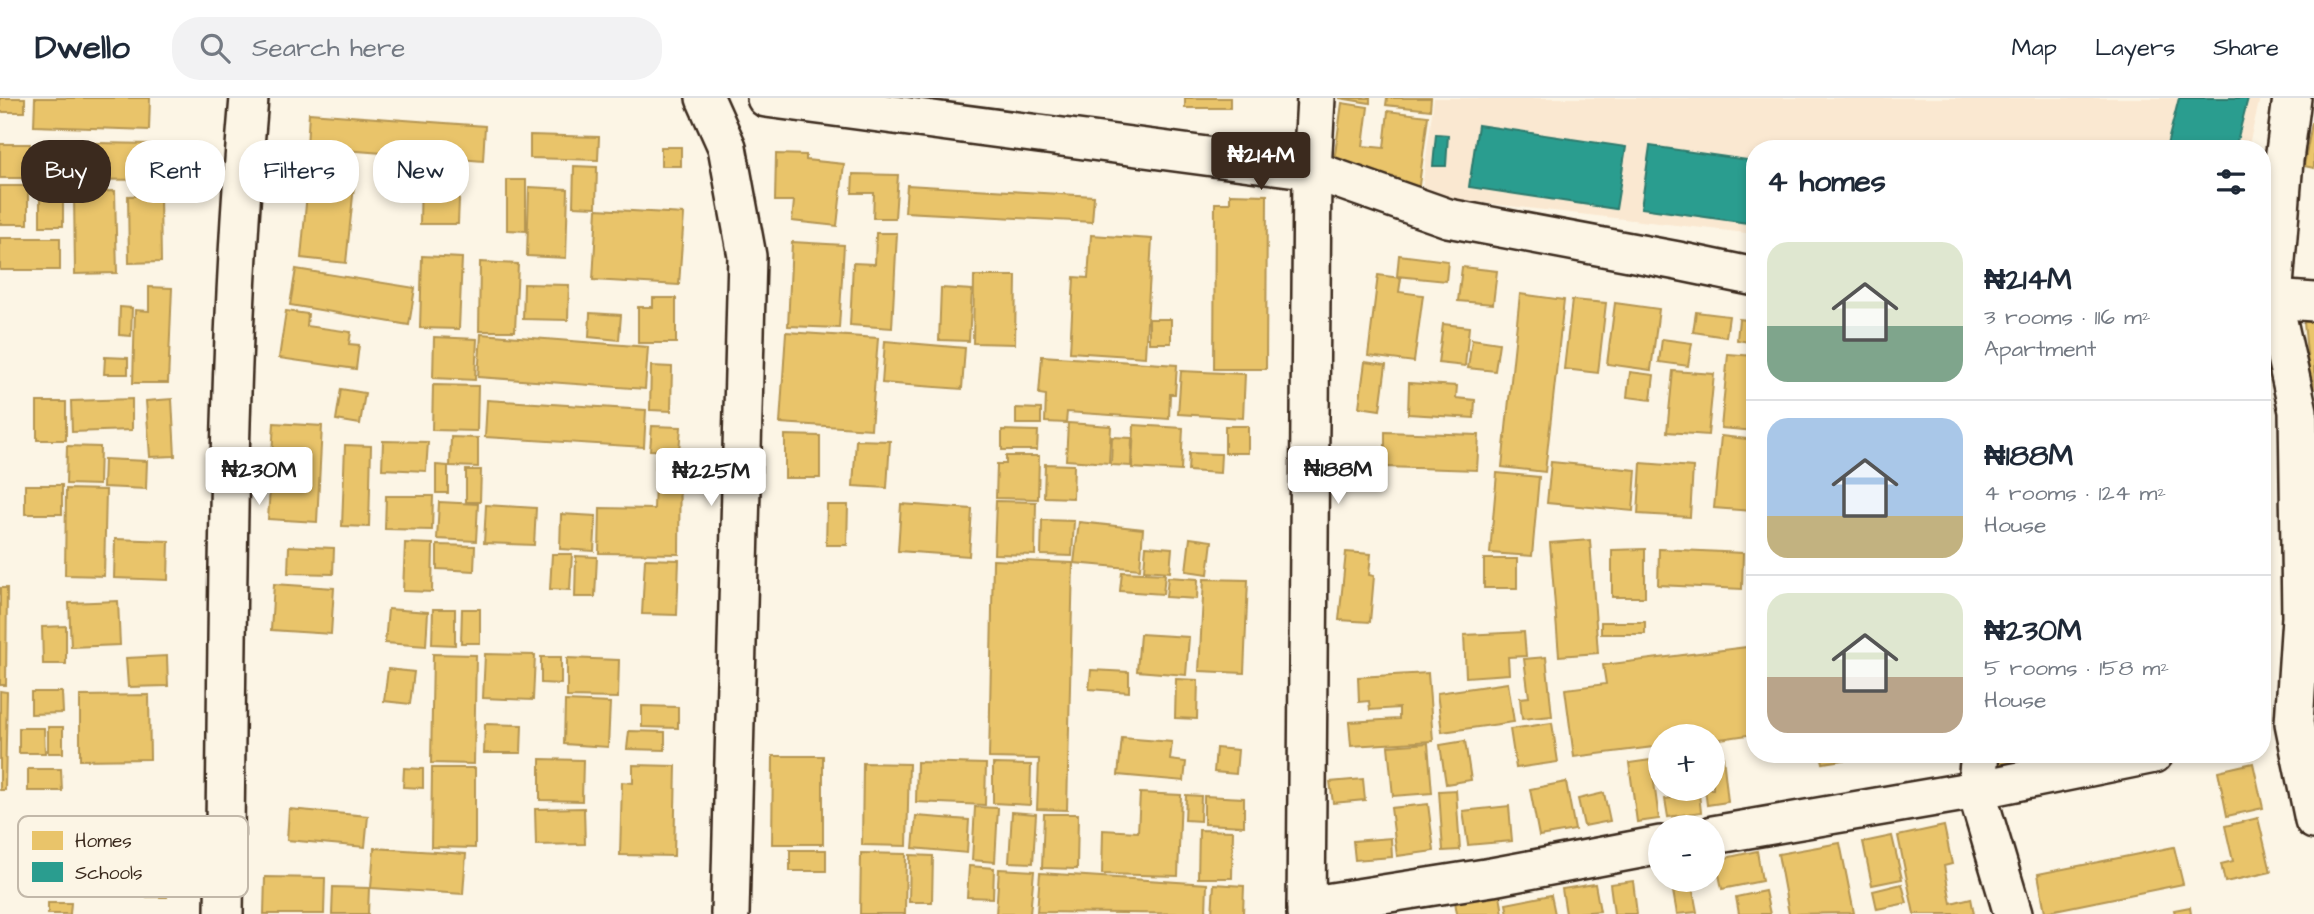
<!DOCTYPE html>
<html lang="en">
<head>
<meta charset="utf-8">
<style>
	body { margin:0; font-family:"Architects Daughter",sans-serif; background:#f2f2f3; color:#1f2937; height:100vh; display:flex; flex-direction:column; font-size:26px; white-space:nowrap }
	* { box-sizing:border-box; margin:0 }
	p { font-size:23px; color:#747a83 }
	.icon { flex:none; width:38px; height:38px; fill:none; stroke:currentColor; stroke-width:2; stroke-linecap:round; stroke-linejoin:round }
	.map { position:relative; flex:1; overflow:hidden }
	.sheet { position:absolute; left:1746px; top:42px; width:525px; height:623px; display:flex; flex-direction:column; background:#fff; border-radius:28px; box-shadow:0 4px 10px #0003 }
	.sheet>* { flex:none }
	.top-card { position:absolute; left:21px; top:42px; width:665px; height:63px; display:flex; gap:14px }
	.fabs { position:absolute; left:1648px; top:626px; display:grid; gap:14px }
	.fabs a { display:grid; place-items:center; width:77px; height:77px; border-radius:50%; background:#fff; box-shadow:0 4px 10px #0003; font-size:35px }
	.price { position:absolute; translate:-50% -60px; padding:0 16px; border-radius:7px; background:#fff; color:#222; font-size:23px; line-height:46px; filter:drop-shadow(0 2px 4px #0008) }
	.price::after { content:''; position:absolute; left:50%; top:42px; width:21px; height:16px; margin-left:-10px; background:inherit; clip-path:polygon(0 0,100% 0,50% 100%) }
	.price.current { background:#3b2a1e; color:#fff }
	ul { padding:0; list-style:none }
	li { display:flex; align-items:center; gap:21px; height:175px; padding:0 21px }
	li+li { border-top:2px solid #e0e1e3 }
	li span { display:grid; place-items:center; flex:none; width:196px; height:140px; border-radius:21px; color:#555 }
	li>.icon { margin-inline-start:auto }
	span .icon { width:84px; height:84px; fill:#fffc; stroke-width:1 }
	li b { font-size:30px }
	h2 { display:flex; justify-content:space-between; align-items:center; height:84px; padding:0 21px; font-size:30px }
	.chip { padding:0 24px; border-radius:28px; background:#fff; box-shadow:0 4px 10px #0003; font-size:24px; line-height:63px }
	.chip.current { background:#3b2a1e; color:#fff }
	header { display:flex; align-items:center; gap:42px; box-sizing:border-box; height:98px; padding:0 35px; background:#fff; border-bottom:2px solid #e0e1e3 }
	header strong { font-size:33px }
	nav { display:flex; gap:38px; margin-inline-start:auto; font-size:24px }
	.search { width:490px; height:63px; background:#f2f2f3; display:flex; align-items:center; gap:18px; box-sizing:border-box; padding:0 24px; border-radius:28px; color:#747a83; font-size:26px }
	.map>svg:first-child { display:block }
	.built { fill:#fae8d1 }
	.homes { fill:#e9c46a; stroke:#b59653; stroke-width:2 }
	.schools { fill:#2a9d8f; stroke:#2f7a6d; stroke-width:2 }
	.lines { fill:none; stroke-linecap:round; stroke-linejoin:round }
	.minor-casing { stroke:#3b2a1e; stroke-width:42 }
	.minor { stroke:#fcf5e5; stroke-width:37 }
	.key { fill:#fcf5e5; stroke:#c2b8a9; stroke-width:2 }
	.key-label { font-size:19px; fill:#3b2a1e }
</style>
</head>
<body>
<header>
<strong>Dwello</strong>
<div class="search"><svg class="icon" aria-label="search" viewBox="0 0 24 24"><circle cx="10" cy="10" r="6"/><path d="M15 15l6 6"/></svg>Search here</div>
<nav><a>Map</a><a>Layers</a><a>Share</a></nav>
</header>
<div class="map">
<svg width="2314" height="816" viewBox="0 0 2314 816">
	<rect width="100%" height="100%" fill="#fcf5e5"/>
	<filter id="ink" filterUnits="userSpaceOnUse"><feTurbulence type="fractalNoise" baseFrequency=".0143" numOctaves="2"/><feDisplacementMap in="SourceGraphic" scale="14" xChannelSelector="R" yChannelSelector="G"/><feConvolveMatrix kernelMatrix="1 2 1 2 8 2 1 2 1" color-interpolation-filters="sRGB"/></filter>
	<g filter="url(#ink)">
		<!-- built -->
		<path class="built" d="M1434,0H2260L2248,51H1755V136L1421,98Z"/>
		<!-- homes -->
		<g class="homes">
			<rect x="0" y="0" width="25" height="14"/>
			<path d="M35,0H150L149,32L34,28Z"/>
			<rect x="1185" y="0" width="45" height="10"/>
			<path d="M1339,0H1370V5Z"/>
			<path d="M1387,0H1431L1430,12L1386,7Z"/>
			<path d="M1342,5L1368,9L1363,48L1384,50L1388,13L1428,18L1418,95L1394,92L1396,79L1333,71Z"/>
			<path d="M309,15L485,28L483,63L307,49Z"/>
			<path d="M2312,25H2314V70L2304,68Z"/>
			<path d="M530,37L599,39L598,62L530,60Z"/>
			<path d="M44,44L151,46V82L44,81Z"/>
			<rect x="0" y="46" width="30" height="34"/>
			<rect x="661" y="49" width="20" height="19"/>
			<path d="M776,56L806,57V62L844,66L837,128L792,123L794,103H775Z"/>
			<path d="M574,68L597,69L596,109L573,108Z"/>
			<path d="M421,75L460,76L458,126H420Z"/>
			<path d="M853,76L898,77L895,120H873L874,95H852Z"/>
			<path d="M507,82H526V133L507,132Z"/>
			<path d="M308,84L354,88L346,165L301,160Z"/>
			<path d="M907,87L1094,98L1092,124L905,114Z"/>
			<rect x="0" y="88" width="28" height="38"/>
			<path d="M529,89L568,91L566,160L527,158Z"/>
			<path d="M115,93L117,175L75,176L74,94Z"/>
			<rect x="40" y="95" width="23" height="33"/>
			<path d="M1230,96L1267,97L1266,271H1214L1215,105H1230Z"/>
			<path d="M160,97L161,164L129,165L128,98Z"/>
			<path d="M597,111L684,116L679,187L593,182Z"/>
			<path d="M876,135H897L892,230L850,227L853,165L875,166Z"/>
			<path d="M1091,137L1152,141L1145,259L1070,254L1074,179L1088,180Z"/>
			<rect x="0" y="140" width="60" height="32"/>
			<path d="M792,144L844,147L839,230L788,228Z"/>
			<path d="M1399,157L1448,163L1446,183L1397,178Z"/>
			<path d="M422,158L462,160L459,231L420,230Z"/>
			<path d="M480,164L518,166L515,233H479Z"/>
			<path d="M1462,169L1497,173L1493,206L1458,203Z"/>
			<path d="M296,171L415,190L409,227L290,207Z"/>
			<path d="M1378,177L1401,180L1399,194L1423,197L1414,264L1368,258Z"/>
			<path d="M974,178H1016L1015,246L973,245Z"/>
			<path d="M524,186L569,187L568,222L523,221Z"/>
			<path d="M149,189L172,190L168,285H133L135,212L149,213Z"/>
			<path d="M941,190L972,192L969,243L939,242Z"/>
			<path d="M1520,196L1564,202L1545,374L1502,369Z"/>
			<path d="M653,200H676V245H638V209H653Z"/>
			<path d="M1572,202L1606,205L1598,275L1564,271Z"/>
			<path d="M1615,205L1659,211L1651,272L1607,266Z"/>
			<path d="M120,209L132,210L131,238L119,237Z"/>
			<path d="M286,213L308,216L307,228L351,234L349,246L359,247L356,271L279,260Z"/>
			<path d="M1696,214L1729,218L1726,239L1693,234Z"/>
			<path d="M590,215L621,217L619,242L589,239Z"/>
			<rect x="1149" y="221" width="22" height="24"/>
			<path d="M1739,221L1755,223V245L1737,242Z"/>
			<path d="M2314,223V327L2304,224Z"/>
			<path d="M1443,226L1469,229L1465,268L1438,265Z"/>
			<path d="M786,234L878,240L871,331L780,325Z"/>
			<path d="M481,236L648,249L645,291L478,279Z"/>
			<path d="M434,239L477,241L475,282L433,280Z"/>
			<path d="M1472,241L1499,245L1495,273L1468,270Z"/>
			<path d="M1662,241L1692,245L1688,268L1659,264Z"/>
			<path d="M885,243L965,250L962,291L882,285Z"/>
			<path d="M1728,256L1755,258V333L1721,330Z"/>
			<path d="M1042,258L1177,267L1175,296H1170L1169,321L1067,314L1066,325L1045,324L1046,297L1039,296Z"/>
			<path d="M105,259L128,260V276H104Z"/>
			<path d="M1365,264L1386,267L1380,312L1359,309Z"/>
			<path d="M651,268L672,269L671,313L650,312Z"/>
			<path d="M1181,273L1245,276L1243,320L1178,316Z"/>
			<path d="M1673,273L1714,276L1708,337L1667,334Z"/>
			<path d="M1630,274L1654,277L1651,302L1627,299Z"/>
			<path d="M1409,285L1457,288L1456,300L1475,302L1474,320L1408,316Z"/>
			<path d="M433,287L478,288L477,333L432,332Z"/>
			<path d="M341,291L365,295L360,326L336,322Z"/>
			<path d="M132,301V332L72,334L71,303Z"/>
			<path d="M172,301L175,358L150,359L146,303Z"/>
			<path d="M487,302L646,312L644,349L485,339Z"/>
			<rect x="37" y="304" width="29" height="38"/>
			<path d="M1016,310L1041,311V326H1016Z"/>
			<path d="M274,325L322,328L317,424L268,421Z"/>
			<path d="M1068,325L1111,328L1109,365L1066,362Z"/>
			<path d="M1134,327L1183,330L1181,373L1132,370Z"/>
			<path d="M652,328L681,329L679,353L650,352Z"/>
			<rect x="1225" y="328" width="23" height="27"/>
			<path d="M1002,332L1038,333L1037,352H1002Z"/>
			<path d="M1385,334L1479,337L1477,372L1385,369Z"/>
			<path d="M785,337L820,338V380H785Z"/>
			<path d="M1721,338L1755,342L1752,413L1714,410Z"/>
			<path d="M451,339L478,340V369L450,368Z"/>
			<path d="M1112,339L1132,340L1131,368L1111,367Z"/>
			<path d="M856,342L890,343L887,390L853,388Z"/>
			<path d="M383,343L428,344L426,373L382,371Z"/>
			<path d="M345,347L371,348L369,429L342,428Z"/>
			<path d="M67,348L100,349L99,387L66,386Z"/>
			<path d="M1189,355L1221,356L1220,375L1188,373Z"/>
			<path d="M656,357L680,358L679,456L599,455L600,410L654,411Z"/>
			<path d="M1006,358H1039L1038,401L996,400L997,366H1006Z"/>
			<path d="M104,361L147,363L146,391L103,389Z"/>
			<path d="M1551,364L1636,372L1633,413L1547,405Z"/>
			<path d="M1641,365L1693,369L1690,419L1638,416Z"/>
			<path d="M1045,366L1074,367L1073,400L1044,399Z"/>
			<path d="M436,367L448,368V395H436Z"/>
			<path d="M466,372H481L480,404H466Z"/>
			<path d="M1497,375L1539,379L1532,458L1490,455Z"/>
			<rect x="25" y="387" width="37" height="29"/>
			<path d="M66,391L106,392L104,478L65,477Z"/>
			<path d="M386,398H433L432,432L385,431Z"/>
			<path d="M996,403L1036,404L1035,457L994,456Z"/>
			<path d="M439,404L478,406L476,443L437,441Z"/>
			<path d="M901,406L972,411L969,458L898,453Z"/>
			<path d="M486,407L536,410L534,447L484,445Z"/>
			<path d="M827,407H848L847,447H826Z"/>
			<path d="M561,416L596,418L594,453L560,451Z"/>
			<path d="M1042,422L1074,423L1072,458L1041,457Z"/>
			<path d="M1079,424L1143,431L1140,471L1074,465Z"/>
			<path d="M1190,440L1212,443L1208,476L1186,473Z"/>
			<path d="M115,441L169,443L168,482L114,480Z"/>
			<path d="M1590,442L1598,555L1559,558L1550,445Z"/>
			<path d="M405,445L433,446L432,494L403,493Z"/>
			<path d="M437,447L475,448L474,473L437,471Z"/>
			<path d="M289,448L334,450L333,476L288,475Z"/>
			<path d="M1146,448L1172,450L1170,474L1144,472Z"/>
			<path d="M1645,451V499H1612V452Z"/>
			<path d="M1659,451L1743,455L1742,491L1658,487Z"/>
			<path d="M1346,454L1371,456L1369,477L1374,478L1370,524L1339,522Z"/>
			<path d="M552,456H572L570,492L550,491Z"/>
			<path d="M576,458L597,459L595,499H575Z"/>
			<path d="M645,461L679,462L677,517L642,516Z"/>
			<rect x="1484" y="461" width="33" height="29"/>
			<path d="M993,462L1073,465L1067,712L1037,711L1039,661L989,660Z"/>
			<path d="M1122,474L1165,476L1163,496L1120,493Z"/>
			<path d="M1168,479L1198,481L1197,501L1166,499Z"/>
			<path d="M1204,481L1248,482L1244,575L1199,573Z"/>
			<path d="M274,486L334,490L331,536L271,532Z"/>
			<path d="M0,490H7L6,587H0Z"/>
			<path d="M118,503L120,547L71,549L69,505Z"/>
			<path d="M388,511L428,514L426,548L385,545Z"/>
			<path d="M433,511H455V547L432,546Z"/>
			<path d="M462,511H480V545H461Z"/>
			<rect x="1601" y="524" width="44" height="12"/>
			<path d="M66,528V566H43L42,529Z"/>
			<path d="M1524,534L1526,558L1508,559L1509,576L1466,579L1464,537Z"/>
			<path d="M1140,536L1189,539L1186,577L1137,573Z"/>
			<path d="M1755,548V636L1713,642V639H1661V648L1574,659L1565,591L1606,586L1603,567Z"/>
			<path d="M433,556L476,557L474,666L431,665Z"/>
			<path d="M485,556L535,557L533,602L483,600Z"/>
			<path d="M167,558L168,588L128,589L126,560Z"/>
			<path d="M541,559H561V586L541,585Z"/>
			<path d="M1546,559L1552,618L1522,621L1520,600L1529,599L1524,561Z"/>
			<path d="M567,560L619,562L618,600L567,599Z"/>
			<path d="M388,571L414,574L410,606L384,603Z"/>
			<path d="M1091,572L1129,574V594L1089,591Z"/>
			<path d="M1428,575L1433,643L1351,648L1349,624L1399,621V610L1370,612L1369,603L1359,604L1358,579Z"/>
			<path d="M1176,581L1198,582L1197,621L1175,620Z"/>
			<path d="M1508,585L1514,624L1442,634L1437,595Z"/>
			<path d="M0,593L7,594L5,692H0Z"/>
			<path d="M31,594H62L63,615L31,616Z"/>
			<path d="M149,597L150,661L80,662V598Z"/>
			<path d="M565,603L610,605L608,649L564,646Z"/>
			<path d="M642,608L678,609V630L642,629Z"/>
			<path d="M1552,625L1558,664L1516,670L1510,631Z"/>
			<path d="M485,626L522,627L521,655H484Z"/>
			<rect x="48" y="629" width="15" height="26"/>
			<path d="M19,630H44L45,655H19Z"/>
			<path d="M629,633L665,634V652L627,651Z"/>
			<path d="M1122,640L1172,644L1170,662L1186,664L1184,683L1118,677Z"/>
			<path d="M1465,643L1471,682L1446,686L1440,647Z"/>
			<path d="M1428,645L1432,695L1393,698L1388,648Z"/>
			<path d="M1722,649L1728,704L1707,707L1705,691H1713V650Z"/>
			<path d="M1216,650L1238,652L1236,676L1214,674Z"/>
			<path d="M1821,656H1848L1849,661L1823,665Z"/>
			<path d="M1986,656H2055L2056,661L1987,667Z"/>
			<path d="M773,658H823V746H772Z"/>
			<path d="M540,661L583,662L582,703L540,702Z"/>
			<path d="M1651,662L1659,721L1637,724L1629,665Z"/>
			<path d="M917,664L986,666L985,707L916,704Z"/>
			<path d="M863,665L909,666L907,748L862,747Z"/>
			<path d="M2253,665L2263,710L2227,718L2218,673Z"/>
			<path d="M993,666L1031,667L1030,707L993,705Z"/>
			<path d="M633,667L676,668L674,758L620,757L622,684L633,685Z"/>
			<path d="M404,670L423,671V690L403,689Z"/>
			<path d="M432,670H475V750L431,749Z"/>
			<path d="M28,671H61L62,693H28Z"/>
			<path d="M1363,681L1365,702L1333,705L1330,684Z"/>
			<path d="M1566,684L1575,732L1539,738L1530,691Z"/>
			<path d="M1456,692L1460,752L1443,753L1439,693Z"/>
			<path d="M1140,695L1181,697L1178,778L1102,776L1103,732L1138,734Z"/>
			<path d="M1604,695L1610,723L1584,728L1578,701Z"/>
			<path d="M1699,696L1701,714L1668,719L1665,701Z"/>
			<path d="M1186,697L1201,698L1200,723L1185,722Z"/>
			<path d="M1204,698L1244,700V728L1204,726Z"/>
			<path d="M1428,706L1434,753L1397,758L1391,710Z"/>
			<path d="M1509,708L1512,743L1468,747L1463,713Z"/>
			<path d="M975,709L998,710L995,764L972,762Z"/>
			<path d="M584,710L585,746L536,747L535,711Z"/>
			<path d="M289,711L368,718L365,749L287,742Z"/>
			<path d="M1012,714L1036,716L1033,765L1009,764Z"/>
			<path d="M1044,716H1078L1077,771L1042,770Z"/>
			<path d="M916,718L969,722L967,755L913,750Z"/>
			<path d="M2258,720L2271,774L2225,784L2221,766L2233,763L2225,728Z"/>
			<rect x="128" y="723" width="39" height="76"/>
			<path d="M1944,728L1952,766L1944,768L1951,805L1971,800L1974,816H1914L1898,738Z"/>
			<path d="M1199,732L1233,733L1232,780H1198Z"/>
			<path d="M1892,738L1902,781L1872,787L1863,744Z"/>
			<path d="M1391,740L1392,759L1355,762L1353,743Z"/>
			<path d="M1840,745L1854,815L1789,816L1778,756Z"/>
			<path d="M2174,749L2183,786L2045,814L2038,776Z"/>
			<path d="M374,750L466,756L463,796L371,790Z"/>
			<rect x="790" y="752" width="36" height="21"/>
			<path d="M1757,753L1762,783L1722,791L1716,762Z"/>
			<path d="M861,755L906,756L905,816H860Z"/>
			<path d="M910,757L933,758L932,804H909Z"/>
			<path d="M969,768L994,770L993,800L967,799Z"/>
			<path d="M999,771L1034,773L1030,816H996Z"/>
			<path d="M1040,775L1207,786L1206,816L1037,814Z"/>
			<path d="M265,779L325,780L324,816H264Z"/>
			<path d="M1671,782H1691L1697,814L1677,816Z"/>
			<path d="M1633,783L1637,816H1614L1610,786Z"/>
			<path d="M1214,786L1244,788L1243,816H1212Z"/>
			<path d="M1595,786L1600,813L1566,816L1562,791Z"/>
			<path d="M1902,786L1907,805L1877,811L1873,793Z"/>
			<path d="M333,789L369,790L368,816H332Z"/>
			<path d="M1499,790L1503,816H1457L1454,797Z"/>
			<path d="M1765,793L1770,816H1739L1736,799Z"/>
			<path d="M1551,797L1555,816H1508L1506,806Z"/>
			<path d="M48,805H71L70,816H48Z"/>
			<path d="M2190,809L2191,816H2175L2174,812Z"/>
		</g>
		<!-- schools -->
		<g class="schools">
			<path d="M2179,0H2248L2235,51H2166Z"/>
			<path d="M1478,27L1626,49L1616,111L1469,89Z"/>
			<path d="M1436,36L1448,37L1446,68H1433Z"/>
			<path d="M1650,48L1755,63V126L1641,110Z"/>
		</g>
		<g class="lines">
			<defs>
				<g id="minor">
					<path d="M705,0L727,49L747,158L730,816"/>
					<path d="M766,0L1312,72L1448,120L1678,163L1755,179"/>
					<path d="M2292,0L2284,62L2273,201L2298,313L2301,519L2294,625L2314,722"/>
					<path d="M2263,208L2273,201L2314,204"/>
					<path d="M1980,656L1976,692L2013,816"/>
					<path d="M1713,737L1976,692L2154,656"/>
					<path d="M1306,808L1492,779L1661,747"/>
					<path d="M224,816C228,544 225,271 249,0"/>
					<path d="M1306,816L1312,72L1316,0"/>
				</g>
			</defs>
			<!-- minor casing -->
			<use href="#minor" class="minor-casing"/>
			<!-- minor -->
			<use href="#minor" class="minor"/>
		</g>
	</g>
	<!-- legend -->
	<rect x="18" y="718" width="230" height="81" rx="10" class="key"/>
	<rect x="32" y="733" width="31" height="19" fill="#e9c46a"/>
	<rect x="32" y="764" width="31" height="20" fill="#2a9d8f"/>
	<g class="key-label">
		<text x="75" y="749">Homes</text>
		<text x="75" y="781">Schools</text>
	</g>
</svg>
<div class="fabs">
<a>+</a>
<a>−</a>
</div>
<b class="price current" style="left:1261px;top:94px">₦214M</b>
<b class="price" style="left:1338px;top:408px">₦188M</b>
<b class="price" style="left:259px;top:409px">₦230M</b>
<b class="price" style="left:711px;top:410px">₦225M</b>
<div class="top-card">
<a class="chip current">Buy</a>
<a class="chip">Rent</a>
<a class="chip">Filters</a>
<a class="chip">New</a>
</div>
<section class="sheet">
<h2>4 homes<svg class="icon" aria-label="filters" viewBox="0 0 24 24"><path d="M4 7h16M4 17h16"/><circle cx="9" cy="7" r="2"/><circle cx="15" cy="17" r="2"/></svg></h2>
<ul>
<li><span style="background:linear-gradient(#dfe7d0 60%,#7fa58c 0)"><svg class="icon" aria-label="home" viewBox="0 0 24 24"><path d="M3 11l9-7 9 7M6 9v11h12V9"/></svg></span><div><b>₦214M</b><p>3 rooms · 116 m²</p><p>Apartment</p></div></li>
<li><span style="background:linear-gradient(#a9c7e8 70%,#c2b280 0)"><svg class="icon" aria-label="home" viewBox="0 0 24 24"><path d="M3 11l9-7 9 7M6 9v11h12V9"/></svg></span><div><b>₦188M</b><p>4 rooms · 124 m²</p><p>House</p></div></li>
<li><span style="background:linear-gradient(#dfe7d0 60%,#b9a48a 0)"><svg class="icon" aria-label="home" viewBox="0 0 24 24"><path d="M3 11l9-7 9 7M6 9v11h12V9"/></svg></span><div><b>₦230M</b><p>5 rooms · 158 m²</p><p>House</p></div></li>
</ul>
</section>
</div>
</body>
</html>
